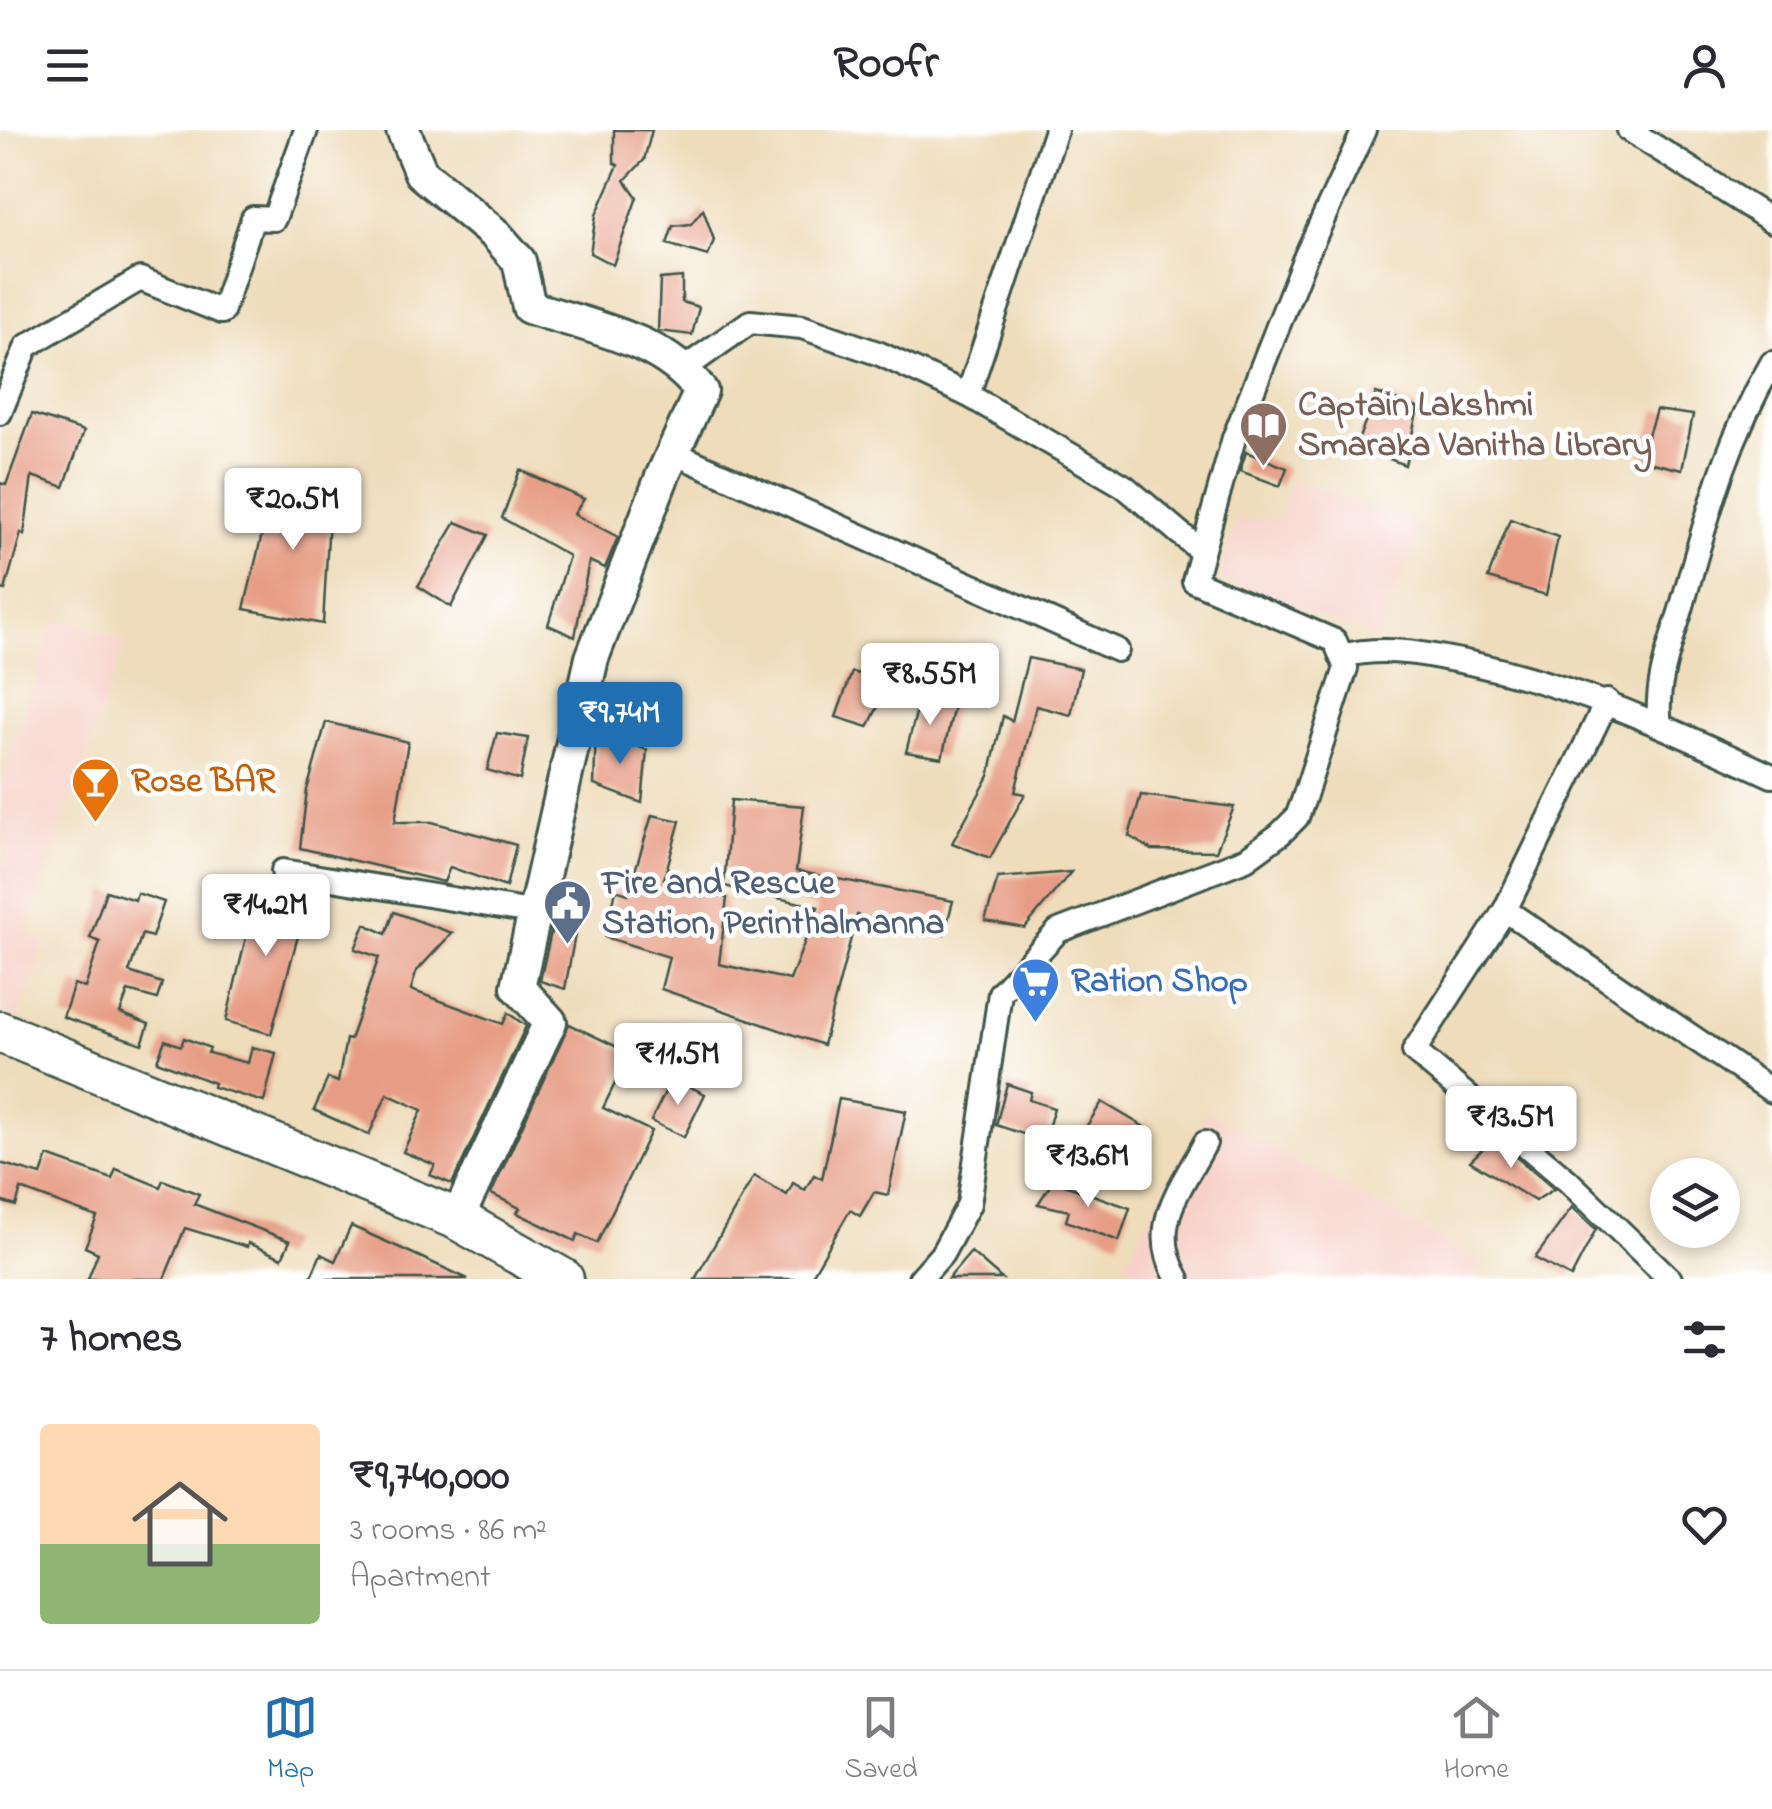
<!DOCTYPE html>
<html lang="en">
<head>
<meta charset="utf-8">
<style>
	body { margin:0; font-family:"Indie Flower",sans-serif; background:#f7f7f7; color:#2b2b33; height:100vh; display:flex; flex-direction:column; font-size:38px; white-space:nowrap }
	* { box-sizing:border-box; margin:0 }
	p { font-size:32px; color:#7c7c81 }
	.icon { flex:none; width:55px; height:55px; fill:none; stroke:currentColor; stroke-width:2; stroke-linecap:round; stroke-linejoin:round }
	.map { position:relative; height:1149px; overflow:hidden }
	.drawer { display:flex; flex-direction:column; background:#fff; flex:1 }
	.drawer>* { flex:none }
	.buttons { position:absolute; left:1650px; top:1028px; display:grid; gap:20px }
	.buttons a { display:grid; place-items:center; width:90px; height:90px; border-radius:50%; background:#fff; box-shadow:0 5px 15px #0003; font-size:50px }
	.price { position:absolute; translate:-50% -85px; padding:0 22px; border-radius:10px; background:#fff; color:#222; font-size:32px; line-height:65px; filter:drop-shadow(0 2px 5px #0008) }
	.price::after { content:''; position:absolute; left:50%; top:60px; width:30px; height:22px; margin-left:-15px; background:inherit; clip-path:polygon(0 0,100% 0,50% 100%) }
	.price.active { background:#1f6fb2; color:#fff }
	ul { padding:0; list-style:none }
	li { display:flex; align-items:center; gap:30px; height:250px; padding:0 40px }
	li+li { border-top:2px solid #e1e1e2 }
	li span { display:grid; place-items:center; flex:none; width:280px; height:200px; border-radius:10px; color:#555 }
	li>.icon { margin-inline-start:auto }
	span .icon { width:120px; height:120px; fill:#fffc; stroke-width:1 }
	li b { font-size:42px }
	h2 { display:flex; justify-content:space-between; align-items:center; height:120px; padding:0 40px; font-size:42px }
	header { display:flex; justify-content:space-between; align-items:center; height:130px; padding:0 40px; background:#fff; font-size:45px; font-weight:700 }
	.tabs { display:flex; justify-content:space-around; align-items:center; height:140px; border-top:2px solid #e1e1e2; background:#fff; font-size:28px; color:#7c7c81 }
	.tabs a { display:grid; justify-items:center; gap:5px }
	.tabs .active { color:#1f6fb2 }
	.map>svg:first-child { display:block }
	.built { fill:#f7d1c9 }
	.building { fill:#e79d85 }
	.lines { fill:none; stroke-linecap:round; stroke-linejoin:round }
	.street-casing { stroke:#3e5548; stroke-width:28 }
	.secondary-casing { stroke:#3e5548; stroke-width:38 }
	.highway-casing { stroke:#3e5548; stroke-width:45 }
	.street { stroke:#fff; stroke-width:22 }
	.secondary { stroke:#fff; stroke-width:32 }
	.highway { stroke:#fff; stroke-width:40 }
	.labels { text-anchor:middle; dominant-baseline:central; stroke-width:9; stroke-linejoin:round; paint-order:stroke }
	.education-label { font-size:35px; font-weight:bold; fill:#785e54; stroke:#fff; text-anchor:start }
	.food-label { font-size:35px; font-weight:bold; fill:#c56008; stroke:#fff; text-anchor:start }
	.service-label { font-size:35px; font-weight:bold; fill:#4e5e75; stroke:#fff; text-anchor:start }
	.shop-label { font-size:35px; font-weight:bold; fill:#366cbe; stroke:#fff; text-anchor:start }
</style>
</head>
<body>
<header><svg class="icon" aria-label="menu" viewBox="0 0 24 24"><path d="M4 6h16M4 12h16M4 18h16"/></svg>Roofr<svg class="icon" aria-label="person" viewBox="0 0 24 24"><circle cx="12" cy="8" r="4"/><path d="M4 21q1-7 8-7t8 7"/></svg></header>
<div class="map">
<svg width="1772" height="1149" viewBox="0 0 1772 1149">
	<rect width="100%" height="100%" fill="#fff"/>
	<filter id="ink" filterUnits="userSpaceOnUse"><feTurbulence type="fractalNoise" baseFrequency=".01" numOctaves="2"/><feDisplacementMap in="SourceGraphic" scale="20" xChannelSelector="R" yChannelSelector="G"/><feConvolveMatrix kernelMatrix="1 2 1 2 8 2 1 2 1" color-interpolation-filters="sRGB"/></filter>
	<filter id="wash" filterUnits="userSpaceOnUse"><feTurbulence type="fractalNoise" baseFrequency=".0048" numOctaves="4" result="noise"/><feDisplacementMap in="SourceGraphic" scale="40" xChannelSelector="R" yChannelSelector="G"/><feGaussianBlur stdDeviation="2.25" result="paint"/><feColorMatrix in="noise" values="0 0 0 0 0 0 0 0 0 0 0 0 0 0 0 0 0 1.4 0 .05"/><feComposite in="paint" operator="in"/></filter>
	<g filter="url(#wash)">
		<rect width="100%" height="100%" fill="#eedcba"/>
		<!-- built -->
		<g class="built">
			<path d="M1292,349L1422,396L1378,508L1220,449L1237,389H1280Z"/>
			<path d="M56,488L125,511L26,805L45,812L19,890L0,884V738L8,715L0,712V654Z"/>
			<path d="M1207,982L1482,1131L1472,1149H1151L1124,1134Z"/>
		</g>
		<g id="blocks">
			<!-- building -->
			<g class="building">
				<path d="M614,0H652L644,30L625,50L637,67L613,135L590,123L596,85L618,35L614,33Z"/>
				<path d="M703,79L714,110L708,126L667,114L673,96L691,94Z"/>
				<path d="M682,147V172L699,177L692,205L658,201L660,149Z"/>
				<path d="M1376,263L1418,278L1405,335L1356,316Z"/>
				<path d="M1656,280L1693,285L1682,340L1640,330Z"/>
				<path d="M32,284L84,301L64,357L32,346L24,405L21,403L5,460L0,459V353L6,355Z"/>
				<path d="M1246,322L1287,338L1280,356L1240,341Z"/>
				<path d="M520,340L584,369L574,384L618,407L605,438L589,431L575,507L548,495L569,426L502,388Z"/>
				<path d="M275,350L331,353L323,494L244,479Z"/>
				<path d="M1510,389L1558,407L1546,465L1488,448Z"/>
				<path d="M456,392L488,405L451,477L418,456Z"/>
				<path d="M1028,528L1081,539L1071,585L1036,576L1015,662L1025,664L990,728L952,713L989,646L1003,586L1012,591Z"/>
				<path d="M852,542L890,552L868,597L836,587Z"/>
				<path d="M921,564L954,576L942,628L906,622Z"/>
				<path d="M326,592L408,612L395,692H432L516,715L506,757L450,737L444,752L300,718L307,660Z"/>
				<path d="M596,600L647,620L642,673L594,655Z"/>
				<path d="M497,603L528,608L520,650L487,640Z"/>
				<path d="M1141,665L1234,677L1216,721L1152,720L1129,706Z"/>
				<path d="M731,670L804,676L796,741L953,771L944,805L857,785L823,915L661,859L669,827L605,807L616,760L628,764L652,685L680,691L664,749L727,768L719,834L790,850L818,777L724,756Z"/>
				<path d="M1071,742L1025,798L985,791L998,748Z"/>
				<path d="M106,761L135,770L137,763L164,772L152,807L142,804L129,842L162,853L157,869L128,861L120,883L149,894L142,914L63,887L74,854L85,858L100,812L90,808Z"/>
				<path d="M257,761L309,766L271,904L226,891Z"/>
				<path d="M559,767L581,772L565,859L540,851Z"/>
				<path d="M394,782L452,803L416,842L411,860L503,894L508,883L526,896L452,1054L430,1045L435,1035L403,1022L422,980L387,964L369,1005L314,980L328,948L338,952L346,909L350,910L379,827L355,819L365,794L386,804Z"/>
				<path d="M569,894L630,923L603,978L651,1001L597,1113L578,1104L575,1111L517,1083L520,1078L491,1064Z"/>
				<path d="M184,908L210,918L208,923L248,933L252,917L276,923L264,972L213,957L214,953L157,931L165,910L181,916Z"/>
				<path d="M672,948L705,964L684,1007L651,991Z"/>
				<path d="M1007,954L1031,962L1029,970L1054,978L1044,1011L996,995Z"/>
				<path d="M839,969L906,981L888,1065L874,1062L860,1086L850,1080L810,1149H695L754,1046L787,1065L793,1053L805,1060L814,1045L822,1049Z"/>
				<path d="M1102,972L1146,998L1115,1052L1074,1016Z"/>
				<path d="M1494,1008L1496,1010L1554,1059L1535,1071L1470,1031Z"/>
				<path d="M48,1026L112,1049L116,1039L160,1057L163,1050L199,1064L194,1074L290,1111L282,1128L248,1113L247,1117L185,1098L164,1149H88L98,1123L85,1117L97,1087L21,1059L16,1076L0,1071V1033L41,1045Z"/>
				<path d="M1053,1051L1130,1078L1119,1111L1066,1091L1069,1081L1038,1074Z"/>
				<path d="M1572,1077L1596,1099L1571,1147L1535,1128Z"/>
				<path d="M351,1096L407,1121L468,1149H310L321,1124L335,1131Z"/>
				<path d="M971,1122L1002,1149H948Z"/>
			</g>
		</g>
	</g>
	<g filter="url(#ink)">
		<use href="#blocks" fill-opacity="0" stroke="#3e5548" stroke-width="2.5"/>
		<g class="lines">
			<defs>
				<g id="street">
					<path d="M1629,0L1772,91"/>
					<path d="M685,238L750,192L802,197L880,224L968,265L1124,356L1202,422"/>
					<path d="M968,265L1056,0"/>
					<path d="M0,283L27,216L140,149L222,182L253,88L274,89L306,0"/>
					<path d="M674,323L1117,520"/>
					<path d="M1341,526C1385,515 1427,524 1470,533C1584,558 1667,598 1772,646"/>
					<path d="M1660,595C1654,555 1671,514 1682,476C1707,387 1725,313 1772,233"/>
					<path d="M283,741L531,782"/>
					<path d="M1505,780L1607,571"/>
					<path d="M920,1149L942,1124L969,1074L1000,863L1058,801L1246,729L1280,704L1297,687L1303,671L1346,538L1335,511L1194,451L1234,308L1304,130L1364,0"/>
					<path d="M1178,1149C1147,1096 1180,1061 1205,1013"/>
					<path d="M1670,1149L1568,1051L1414,921L1505,780L1772,961"/>
				</g>
				<path id="secondary" d="M403,0L421,43L496,105L519,131L529,177C589,197 663,208 701,261L662,347L592,528L518,857L550,892L457,1089"/>
				<path id="highway" d="M0,902L457,1089L563,1149"/>
			</defs>
			<!-- street casing -->
			<use href="#street" class="street-casing"/>
			<!-- secondary casing -->
			<use href="#secondary" class="secondary-casing"/>
			<!-- highway casing -->
			<use href="#highway" class="highway-casing"/>
			<!-- street -->
			<use href="#street" class="street"/>
			<!-- secondary -->
			<use href="#secondary" class="secondary"/>
			<!-- highway -->
			<use href="#highway" class="highway"/>
		</g>
	</g>
	<!-- icons -->
	<defs>
		<symbol id="library-pin" viewBox="-11 -11 22 30"><path d="M0 17L-7.5 6A9.5 9.5 0 1 1 7.5 6Z" fill="#8d6e63" stroke="#fff"/><path d="M-6-4Q-3-5.5-.7-3.5V5Q-3 3-6 4ZM6-4Q3-5.5 .7-3.5V5Q3 3 6 4Z" fill="#fff"/></symbol>
		<symbol id="bar-pin" viewBox="-11 -11 22 30"><path d="M0 17L-7.5 6A9.5 9.5 0 1 1 7.5 6Z" fill="#e8710a" stroke="#fff"/><path d="M-6-5H6L.8 .8V4.5H3.5V6h-7V4.5H-.8V.8Z" fill="#fff"/></symbol>
		<symbol id="civic-pin" viewBox="-11 -11 22 30"><path d="M0 17L-7.5 6A9.5 9.5 0 1 1 7.5 6Z" fill="#5c6f8a" stroke="#fff"/><path d="M-.6-6.5H3V-4.5H.6V-3L4-1V1h2V6H-6V1h2V-1L-.6-3ZM-1.2 2.5V6h2.4V2.5Z" fill="#fff"/></symbol>
		<symbol id="supermarket-pin" viewBox="-11 -11 22 30"><path d="M0 17L-7.5 6A9.5 9.5 0 1 1 7.5 6Z" fill="#3f7fe0" stroke="#fff"/><path d="M-6-5.5h2.5l.6 2H6L4.5 2H-2.5L-4.4-4H-6ZM-1.5 3.2a1.3 1.3 0 1 0 .1 0ZM3 3.2a1.3 1.3 0 1 0 .1 0Z" fill="#fff"/></symbol>
	</defs>
	<g fill-rule="evenodd">
		<use href="#library-pin" x="1236" y="268" width="55" height="75"/>
		<use href="#bar-pin" x="68" y="624" width="55" height="75"/>
		<use href="#civic-pin" x="540" y="746" width="55" height="75"/>
		<use href="#supermarket-pin" x="1008" y="824" width="55" height="75"/>
	</g>
	<g class="labels">
		<!-- education labels -->
		<g class="education-label">
			<text x="1298" y="276">Captain Lakshmi<tspan x="1298" dy="40">Smaraka Vanitha Library</tspan></text>
		</g>
		<!-- food labels -->
		<g class="food-label">
			<text x="131" y="652">Rose BAR</text>
		</g>
		<!-- service labels -->
		<g class="service-label">
			<text x="602" y="754">Fire and Rescue<tspan x="602" dy="40">Station, Perinthalmanna</tspan></text>
		</g>
		<!-- shop labels -->
		<g class="shop-label">
			<text x="1071" y="852">Ration Shop</text>
		</g>
	</g>
</svg>
<div class="buttons">
<a><svg class="icon" aria-label="layers" viewBox="0 0 24 24"><path d="M12 4l9 5-9 5-9-5zM3 14l9 5 9-5"/></svg></a>
</div>
<b class="price" style="left:293px;top:423px">₹20.5M</b>
<b class="price" style="left:930px;top:598px">₹8.55M</b>
<b class="price active" style="left:620px;top:637px">₹9.74M</b>
<b class="price" style="left:266px;top:829px">₹14.2M</b>
<b class="price" style="left:678px;top:978px">₹11.5M</b>
<b class="price" style="left:1511px;top:1041px">₹13.5M</b>
<b class="price" style="left:1088px;top:1080px">₹13.6M</b>
</div>
<section class="drawer">
<h2>7 homes<svg class="icon" aria-label="filters" viewBox="0 0 24 24"><path d="M4 7h16M4 17h16"/><circle cx="9" cy="7" r="2"/><circle cx="15" cy="17" r="2"/></svg></h2>
<ul>
<li><span style="background:linear-gradient(#ffd9b3 60%,#8fb573 0)"><svg class="icon" aria-label="home" viewBox="0 0 24 24"><path d="M3 11l9-7 9 7M6 9v11h12V9"/></svg></span><div><b>₹9,740,000</b><p>3 rooms · 86 m²</p><p>Apartment</p></div><svg class="icon" aria-label="heart" viewBox="0 0 24 24"><path d="M12 20l-8-8c-3-5 5-10 8-4 3-6 11-1 8 4z"/></svg></li>
</ul>
</section>
<nav class="tabs">
<a class="active"><svg class="icon" aria-label="map" viewBox="0 0 24 24"><path d="M3 6l6-2 6 2 6-2v14l-6 2-6-2-6 2zM9 4v14M15 6v14"/></svg>Map</a>
<a><svg class="icon" aria-label="saved" viewBox="0 0 24 24"><path d="M7 4h10v16l-5-4-5 4z"/></svg>Saved</a>
<a><svg class="icon" aria-label="home" viewBox="0 0 24 24"><path d="M3 11l9-7 9 7M6 9v11h12V9"/></svg>Home</a>
</nav>
</body>
</html>
